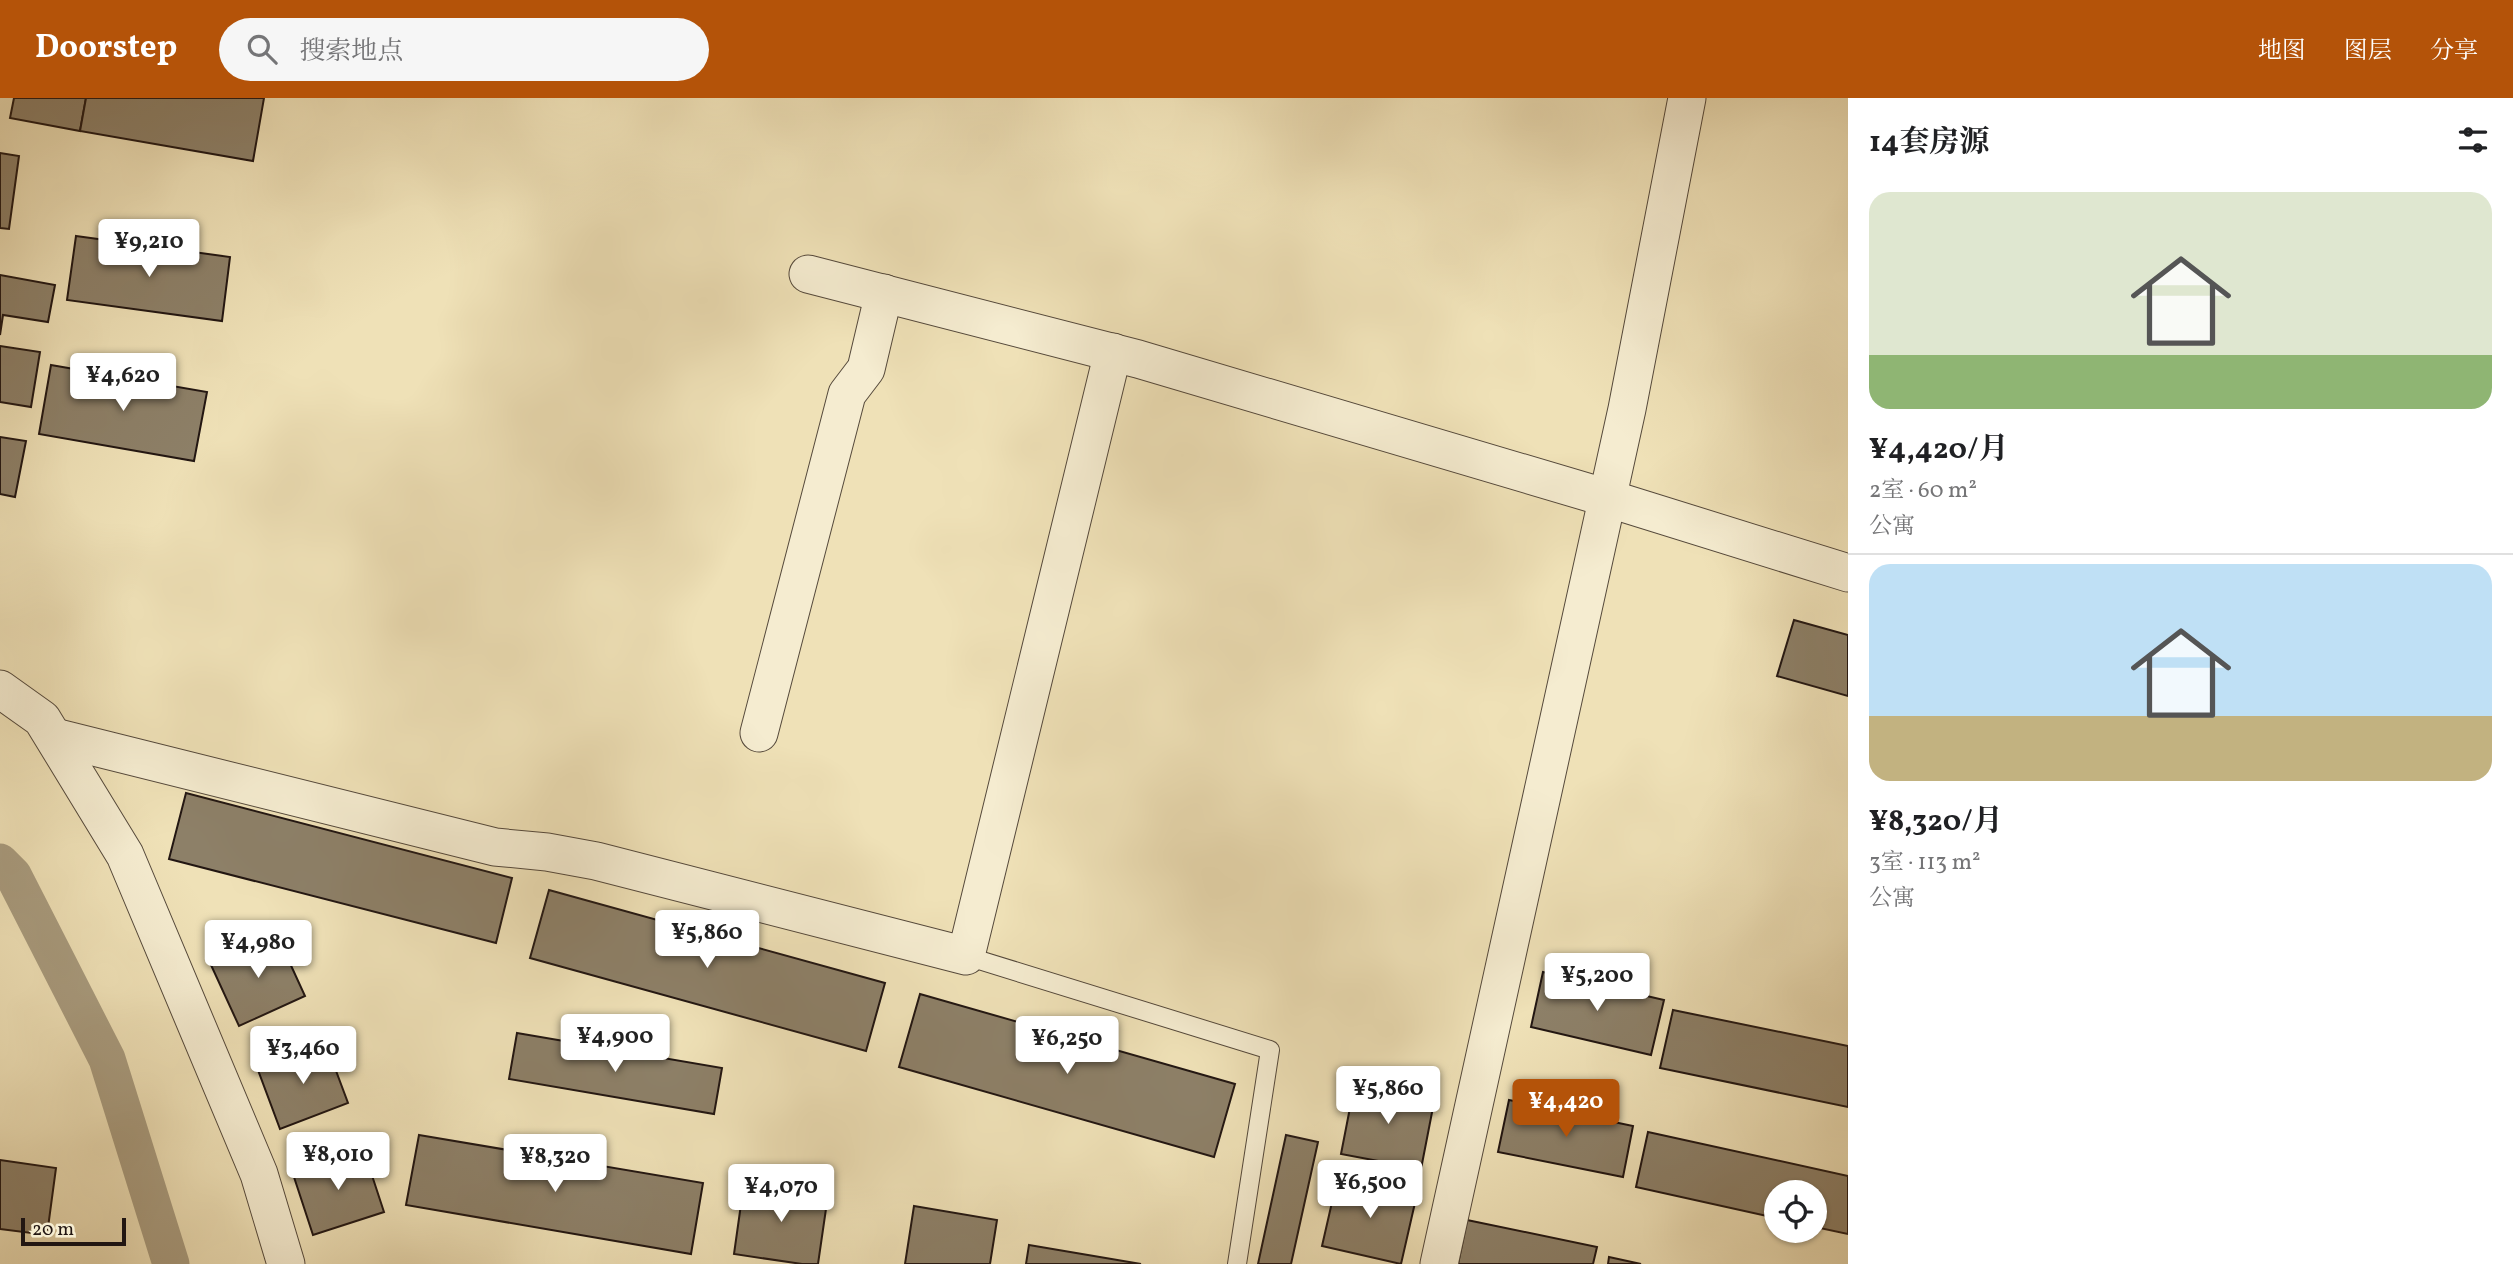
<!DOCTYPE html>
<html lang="zh">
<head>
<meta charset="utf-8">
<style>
	body { margin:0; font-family:Vollkorn,"Noto Serif SC",serif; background:#f6f6f6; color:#202124; height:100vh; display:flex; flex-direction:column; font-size:26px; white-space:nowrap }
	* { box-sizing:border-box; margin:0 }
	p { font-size:23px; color:#757577 }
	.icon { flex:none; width:38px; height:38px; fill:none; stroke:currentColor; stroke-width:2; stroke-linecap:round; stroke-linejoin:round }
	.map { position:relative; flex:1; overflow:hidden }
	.sheet { display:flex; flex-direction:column; background:#fff; width:665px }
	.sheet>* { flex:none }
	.buttons { position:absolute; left:1764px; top:1082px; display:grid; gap:14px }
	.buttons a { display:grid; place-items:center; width:63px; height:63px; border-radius:50%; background:#fff; box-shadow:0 2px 5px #0004; font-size:35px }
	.scale { position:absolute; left:21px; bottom:18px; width:105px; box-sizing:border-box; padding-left:7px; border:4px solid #221612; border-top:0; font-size:19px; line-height:24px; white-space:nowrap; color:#221612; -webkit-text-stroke:5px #f5ecd0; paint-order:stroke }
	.price { position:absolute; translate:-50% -60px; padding:0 16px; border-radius:7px; background:#fff; color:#222; font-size:23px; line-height:46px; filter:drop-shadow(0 2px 4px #0008) }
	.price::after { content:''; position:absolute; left:50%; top:42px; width:21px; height:16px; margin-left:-10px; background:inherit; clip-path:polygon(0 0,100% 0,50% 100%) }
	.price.on { background:#b45309; color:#fff }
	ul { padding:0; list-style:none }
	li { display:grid; align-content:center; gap:14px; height:371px; padding:0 21px }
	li+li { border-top:2px solid #e0e0e0 }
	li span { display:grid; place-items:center; height:217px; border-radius:21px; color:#555 }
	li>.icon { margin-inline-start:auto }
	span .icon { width:126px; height:126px; fill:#fffc; stroke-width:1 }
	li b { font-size:30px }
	h2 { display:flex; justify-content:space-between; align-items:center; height:84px; padding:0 21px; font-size:30px }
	header { display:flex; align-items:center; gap:42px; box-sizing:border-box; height:98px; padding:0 35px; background:#b45309; color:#fff }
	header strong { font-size:33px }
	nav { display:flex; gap:38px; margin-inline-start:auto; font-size:24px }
	.search { width:490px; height:63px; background:#f6f6f6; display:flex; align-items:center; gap:18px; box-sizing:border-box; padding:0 24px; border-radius:38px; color:#757577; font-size:26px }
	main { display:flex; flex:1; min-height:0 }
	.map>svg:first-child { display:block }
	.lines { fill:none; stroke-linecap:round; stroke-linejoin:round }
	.canal { stroke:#a99c7f; stroke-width:37 }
	.building { fill:#8d8068; stroke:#221612; stroke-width:2 }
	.service-casing { stroke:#55493b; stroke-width:20 }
	.minor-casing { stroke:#55493b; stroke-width:39 }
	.service { stroke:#f5ecd0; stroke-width:18 }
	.minor { stroke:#f5ecd0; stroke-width:37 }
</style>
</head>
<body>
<header>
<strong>Doorstep</strong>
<div class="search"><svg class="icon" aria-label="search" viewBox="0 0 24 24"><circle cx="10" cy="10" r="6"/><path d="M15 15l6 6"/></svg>搜索地点</div>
<nav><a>地图</a><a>图层</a><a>分享</a></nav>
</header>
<main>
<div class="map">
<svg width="1848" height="1166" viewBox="0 0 1848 1166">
	<rect width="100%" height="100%" fill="#efe1b7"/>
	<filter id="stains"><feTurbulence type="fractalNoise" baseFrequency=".00286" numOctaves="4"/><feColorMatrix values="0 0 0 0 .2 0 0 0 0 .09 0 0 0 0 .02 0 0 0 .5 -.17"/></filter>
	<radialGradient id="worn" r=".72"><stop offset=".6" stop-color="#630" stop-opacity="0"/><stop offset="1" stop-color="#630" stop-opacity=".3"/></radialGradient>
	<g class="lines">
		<!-- canal -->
		<path class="canal" d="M0,764L13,777L107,961L171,1166"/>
	</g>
	<!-- building -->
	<g class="building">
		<path d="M14,0H86L80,33L10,20Z"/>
		<path d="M86,0H264L253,63L80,33Z"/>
		<path d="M0,55L19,58L9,131L0,130Z"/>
		<path d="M76,138L230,159L222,223L67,202Z"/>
		<path d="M0,177L55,187L48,224L3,217L0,237Z"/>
		<path d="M0,248L40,254L31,309L0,304Z"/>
		<path d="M51,267L207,294L194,363L39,336Z"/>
		<path d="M0,339L26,343L15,399L0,396Z"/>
		<path d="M1794,522L1848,537V598L1777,578Z"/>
		<path d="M186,695L512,780L496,845L169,761Z"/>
		<path d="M549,792L885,885L866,953L530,860Z"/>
		<path d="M277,837L305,898L239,928L211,867Z"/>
		<path d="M1543,874L1664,902L1651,957L1531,929Z"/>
		<path d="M920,896L1235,986L1214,1059L899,969Z"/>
		<path d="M1673,912L1848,948V1009L1660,970Z"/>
		<path d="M517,935L722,970L714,1016L509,981Z"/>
		<path d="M326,946L348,1005L280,1031L258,972Z"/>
		<path d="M1355,984L1435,999L1421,1071L1341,1056Z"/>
		<path d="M1509,1002L1633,1028L1623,1079L1498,1054Z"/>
		<path d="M1648,1034L1848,1078V1136L1815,1129V1094H1776V1120L1636,1089Z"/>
		<path d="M419,1037L703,1085L691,1156L406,1107Z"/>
		<path d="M1286,1037L1318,1044L1291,1166H1258Z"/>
		<path d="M363,1050L384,1114L313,1137L292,1073Z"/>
		<path d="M0,1062L56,1070L47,1137L0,1131Z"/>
		<path d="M1338,1078L1417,1096L1401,1166L1322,1148Z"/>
		<path d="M744,1085L828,1097L818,1166H802L734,1156Z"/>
		<path d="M914,1108L997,1122L990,1166H905Z"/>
		<path d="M1467,1122L1597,1149L1593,1166H1458Z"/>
		<path d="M1029,1147L1141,1166H1026Z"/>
		<path d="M1609,1159L1641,1166H1608Z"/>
	</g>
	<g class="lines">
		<defs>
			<path id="service" d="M966,858L1270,952L1237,1166"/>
			<g id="minor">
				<path d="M808,176L1138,261L1607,400L1848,475"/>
				<path d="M0,591L42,621L125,757L259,1076L286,1166"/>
				<path d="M759,635L847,296L866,271L884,195"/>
				<path d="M54,639L495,749L547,754L596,763L966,858L1113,254"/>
				<path d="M1439,1166L1627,311L1687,0"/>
			</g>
		</defs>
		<!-- service casing -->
		<use href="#service" class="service-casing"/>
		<!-- minor casing -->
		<use href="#minor" class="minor-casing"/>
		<!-- service -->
		<use href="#service" class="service"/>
		<!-- minor -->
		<use href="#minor" class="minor"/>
	</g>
	<rect width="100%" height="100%" filter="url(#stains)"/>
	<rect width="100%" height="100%" fill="url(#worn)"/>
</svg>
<div class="buttons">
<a><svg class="icon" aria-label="locate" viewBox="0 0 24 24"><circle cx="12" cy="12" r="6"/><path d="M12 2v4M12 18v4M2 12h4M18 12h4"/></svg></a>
</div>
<div class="scale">20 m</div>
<b class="price" style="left:149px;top:181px">¥9,210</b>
<b class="price" style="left:123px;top:315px">¥4,620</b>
<b class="price" style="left:707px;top:872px">¥5,860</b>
<b class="price" style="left:258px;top:882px">¥4,980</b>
<b class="price" style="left:1597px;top:915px">¥5,200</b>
<b class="price" style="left:615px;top:976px">¥4,900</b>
<b class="price" style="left:1067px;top:978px">¥6,250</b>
<b class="price" style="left:303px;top:988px">¥3,460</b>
<b class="price" style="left:1388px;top:1028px">¥5,860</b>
<b class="price on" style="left:1566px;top:1041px">¥4,420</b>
<b class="price" style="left:338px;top:1094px">¥8,010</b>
<b class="price" style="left:555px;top:1096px">¥8,320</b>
<b class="price" style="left:1370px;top:1122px">¥6,500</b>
<b class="price" style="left:781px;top:1126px">¥4,070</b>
</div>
<section class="sheet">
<h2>14套房源<svg class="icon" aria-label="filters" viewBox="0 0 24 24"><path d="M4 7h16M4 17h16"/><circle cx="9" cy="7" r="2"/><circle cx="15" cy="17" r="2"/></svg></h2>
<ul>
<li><span style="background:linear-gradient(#dfe7d0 75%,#8fb573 0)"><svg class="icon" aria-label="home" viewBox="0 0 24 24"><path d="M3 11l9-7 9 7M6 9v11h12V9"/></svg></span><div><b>¥4,420/月</b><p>2室 · 60 m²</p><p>公寓</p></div></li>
<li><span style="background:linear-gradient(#bfe0f5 70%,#c2b280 0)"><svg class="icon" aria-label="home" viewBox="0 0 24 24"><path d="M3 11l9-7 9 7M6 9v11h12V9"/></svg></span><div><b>¥8,320/月</b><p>3室 · 113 m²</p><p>公寓</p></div></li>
</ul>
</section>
</main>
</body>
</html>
